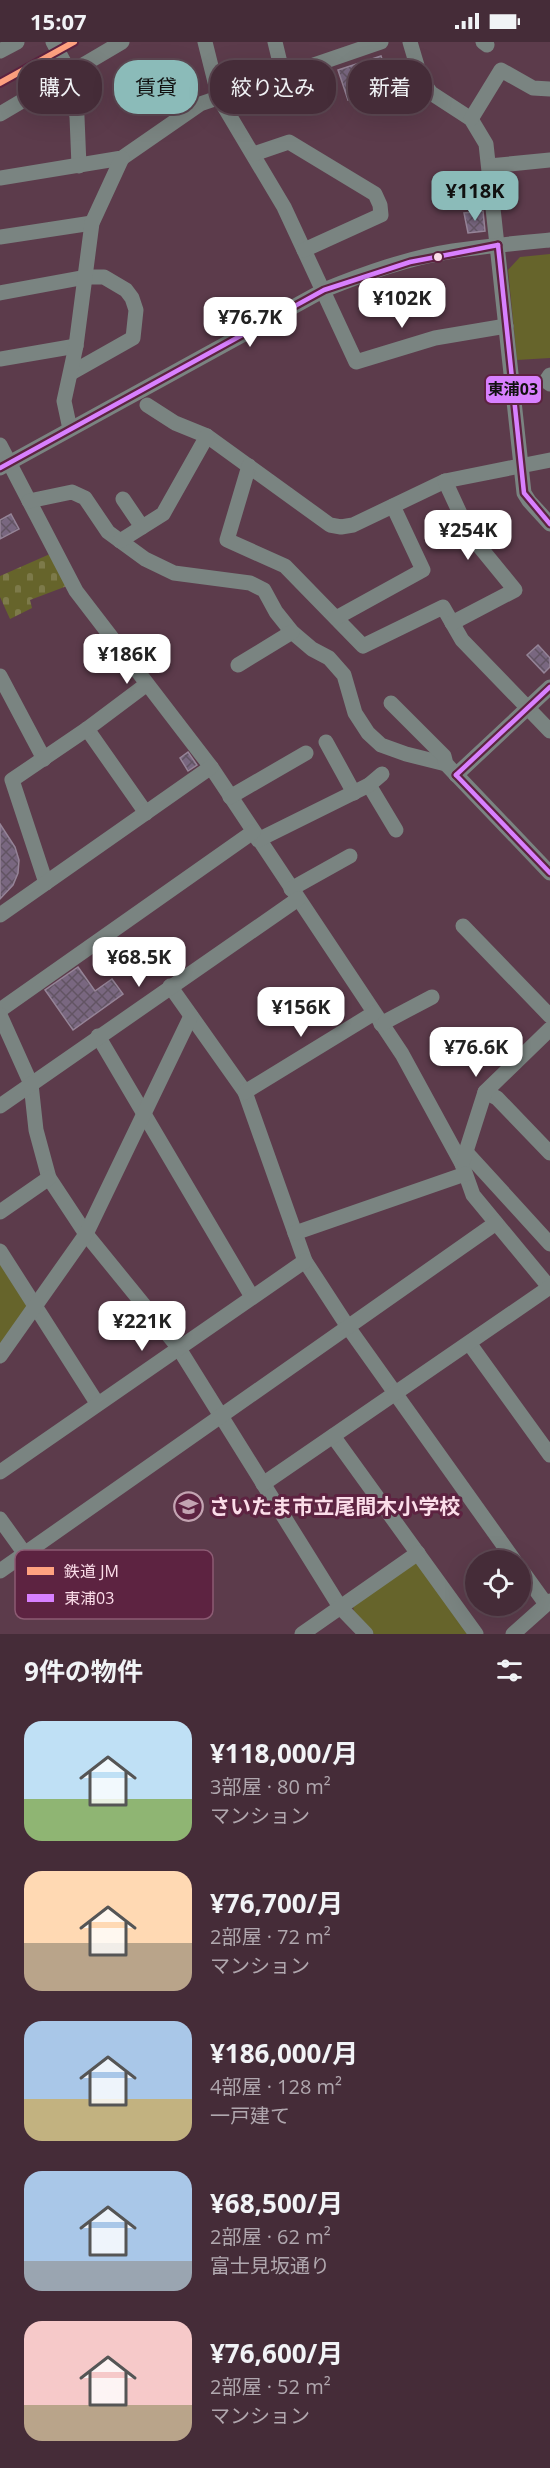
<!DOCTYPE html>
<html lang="ja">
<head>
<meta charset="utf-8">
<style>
	body { margin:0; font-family:"Open Sans","Noto Sans JP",sans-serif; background:#4f3843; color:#f1f3f6; height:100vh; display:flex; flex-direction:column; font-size:22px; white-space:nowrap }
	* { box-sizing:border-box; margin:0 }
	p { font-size:20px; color:#b0a7ae }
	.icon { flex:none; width:33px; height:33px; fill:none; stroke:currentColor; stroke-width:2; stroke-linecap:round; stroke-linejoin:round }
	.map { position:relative; height:1592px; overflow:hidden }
	.panel { display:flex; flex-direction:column; background:#452c38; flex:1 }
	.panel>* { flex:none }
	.banner { position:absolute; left:18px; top:18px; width:514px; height:54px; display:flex; gap:12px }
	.fabs { position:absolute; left:465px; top:1508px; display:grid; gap:12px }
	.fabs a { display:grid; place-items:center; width:66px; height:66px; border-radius:50%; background:#452c38; box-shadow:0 6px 24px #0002,0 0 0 2px #5d4853; font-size:30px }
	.price { position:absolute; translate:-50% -51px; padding:0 14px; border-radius:12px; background:#fff; color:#222; font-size:20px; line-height:39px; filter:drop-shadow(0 2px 3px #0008) }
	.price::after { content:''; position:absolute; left:50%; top:36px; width:18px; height:14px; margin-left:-9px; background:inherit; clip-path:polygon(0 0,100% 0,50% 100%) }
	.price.active { background:#8bbbb9; color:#111 }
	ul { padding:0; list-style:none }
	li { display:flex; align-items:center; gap:18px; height:150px; padding:0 24px }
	li span { display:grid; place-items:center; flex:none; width:168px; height:120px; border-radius:18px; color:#555 }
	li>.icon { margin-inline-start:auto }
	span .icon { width:72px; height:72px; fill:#fffc; stroke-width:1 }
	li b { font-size:26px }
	h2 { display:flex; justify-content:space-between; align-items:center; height:72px; padding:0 24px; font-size:26px }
	.tag { padding:0 21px; border-radius:24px; background:#452c38; box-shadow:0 6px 24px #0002,0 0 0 2px #5d4853; font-size:21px; line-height:54px }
	.tag.active { background:#8bbbb9; color:#111 }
	.status { display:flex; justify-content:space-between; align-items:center; height:42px; padding:0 30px; background:#452c38; direction:ltr }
	.status svg { height:16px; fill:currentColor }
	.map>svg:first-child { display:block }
	.cemetery { fill:url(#cemetery-stones) }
	.park { fill:#66642b }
	.building { fill:url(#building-cross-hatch); stroke:#958497; stroke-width:1.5 }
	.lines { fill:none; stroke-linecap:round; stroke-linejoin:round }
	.minor { stroke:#7a8481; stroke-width:15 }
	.bus-1-casing { stroke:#5d2341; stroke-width:9 }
	.bus-1 { stroke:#d880ff; stroke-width:4.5 }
	.rail-1-casing { stroke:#5d2341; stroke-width:10 }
	.rail-1 { stroke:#ffa280; stroke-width:6 }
	.bus-dot { fill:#fbdde9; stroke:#5d2341; stroke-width:2 }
	.labels { text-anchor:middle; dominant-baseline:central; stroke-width:6; stroke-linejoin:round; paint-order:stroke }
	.poi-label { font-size:21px; font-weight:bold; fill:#fbdde9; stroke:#5d2341; text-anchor:start }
	.key { fill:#5d2341; stroke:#8c5b73; stroke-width:1.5 }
	.key-label { font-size:16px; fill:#fbdde9 }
	.line-badge { stroke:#5d2341; stroke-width:2 }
	.pale-badge-label { font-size:16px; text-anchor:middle; font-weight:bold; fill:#111 }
</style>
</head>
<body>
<div class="status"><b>15:07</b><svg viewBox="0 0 49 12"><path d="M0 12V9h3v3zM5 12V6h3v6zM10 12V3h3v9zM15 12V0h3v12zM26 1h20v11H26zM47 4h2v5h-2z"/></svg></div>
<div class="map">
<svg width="550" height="1592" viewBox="0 0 550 1592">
	<defs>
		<pattern id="cemetery-stones" width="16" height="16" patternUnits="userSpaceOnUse" patternTransform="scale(1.5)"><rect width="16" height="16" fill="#66642b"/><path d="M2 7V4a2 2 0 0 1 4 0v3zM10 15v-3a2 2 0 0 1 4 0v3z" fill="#7d7a4a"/></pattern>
		<pattern id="building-cross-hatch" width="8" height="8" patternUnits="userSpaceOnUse" patternTransform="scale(1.5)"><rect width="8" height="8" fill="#796780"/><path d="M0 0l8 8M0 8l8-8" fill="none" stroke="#625463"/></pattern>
	</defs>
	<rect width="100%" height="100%" fill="#5c3b4b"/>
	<!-- cemetery -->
	<path class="cemetery" d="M50,512L67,544L30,558L32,566L10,577L0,555V534Z"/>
	<!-- park -->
	<g class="park">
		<path d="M550,212V316L517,318L508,228L520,215Z"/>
		<path d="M0,1219L28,1263L0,1305Z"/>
		<path d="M412,1521H419L471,1592H374L354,1570L353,1564Z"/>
	</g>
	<!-- building -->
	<g class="building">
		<path d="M381,14L391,44L348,58L338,28Z"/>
		<path d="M483,169L485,189L468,191L464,171Z"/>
		<path d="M11,472L19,487L0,497V478Z"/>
		<path d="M538,603L550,616V625L544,631L527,613Z"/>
		<path d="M188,710L197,723L188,729L180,716Z"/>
		<path d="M0,782L15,805L19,818L18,831L13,843L0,857Z"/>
		<path d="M78,925L95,949L112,937L123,952L73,988L45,948Z"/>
	</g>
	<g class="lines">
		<!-- minor -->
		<g class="minor">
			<path d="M53,0L70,31L77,75L79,124"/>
			<path d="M205,0L219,56L284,165L356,320L435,296L506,284"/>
			<path d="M275,0L283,33"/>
			<path d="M410,0L421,37L431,51L471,77L486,102L524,451L529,459L550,482"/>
			<path d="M483,0L487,3"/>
			<path d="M0,9L17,0"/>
			<path d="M0,72L122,0"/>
			<path d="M471,77L501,28L533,46L550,47"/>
			<path d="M254,112L289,100L375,152L380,163L381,173L304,208"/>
			<path d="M489,124L550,118"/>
			<path d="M0,136L122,116L200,62L381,0"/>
			<path d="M0,195L92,181"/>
			<path d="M0,251L86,235H104L126,248L132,256L136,268L133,296L71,331"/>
			<path d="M0,317L76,304"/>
			<path d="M550,333L546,339L550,342"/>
			<path d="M147,363L175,381L207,394L330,483L341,485L353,483L445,439L550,418"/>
			<path d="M70,387L64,359L76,304L92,181L122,116"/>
			<path d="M0,403L76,549L211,725L402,1012L462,1122L473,1153L550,1246"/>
			<path d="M249,424L227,498L285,524L363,604L443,565L462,598L550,689"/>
			<path d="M0,426L324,248C366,231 408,216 453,209C485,204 518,201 550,198"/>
			<path d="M445,439L470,493L515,548L452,581"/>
			<path d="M123,457L142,485"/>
			<path d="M29,459L72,450L85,456L108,490L145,517L174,531L250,541L264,548L276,570L292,590L312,607L329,616L344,633L355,671L368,691L381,703L406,712L446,722"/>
			<path d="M120,499L163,472L207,394"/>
			<path d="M336,576L423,528L393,464"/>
			<path d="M238,623L292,590"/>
			<path d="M0,634L44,717"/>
			<path d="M391,661L444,714L446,722L550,831"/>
			<path d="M87,687L146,771"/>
			<path d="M326,700L354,751"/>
			<path d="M456,733L550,645"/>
			<path d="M369,743L396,788"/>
			<path d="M230,755L306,711"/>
			<path d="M258,798L369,743L382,732"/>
			<path d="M46,841L12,738L87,687L147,642"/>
			<path d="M291,847L350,814"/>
			<path d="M0,873L211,725"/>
			<path d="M463,884L550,974"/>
			<path d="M170,944L245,1050L305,1219L348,1285L514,1518"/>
			<path d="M0,968L253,790"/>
			<path d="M0,973L31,1042L36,1088L49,1136L86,1192L178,1305L340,1565L366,1592"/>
			<path d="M381,982L432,955"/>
			<path d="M98,994L252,1255"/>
			<path d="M245,1050L374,971"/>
			<path d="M485,1050L497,1056L550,1111"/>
			<path d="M0,1064L298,857"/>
			<path d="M466,1110L550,1202"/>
			<path d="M462,1122L485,1050L550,987"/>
			<path d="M0,1170L49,1136"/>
			<path d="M295,1191L465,1132"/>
			<path d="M0,1209L97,1361"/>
			<path d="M469,1301L550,1413"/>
			<path d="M0,1314L86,1192L191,974"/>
			<path d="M333,1394L476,1592"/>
			<path d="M0,1430L305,1219"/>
			<path d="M263,1442L550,1245"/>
			<path d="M0,1477L25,1512"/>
			<path d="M520,1526L546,1562"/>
			<path d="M0,1529L496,1181"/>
			<path d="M302,1592L418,1511"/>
			<path d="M513,1592L550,1559"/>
		</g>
		<defs>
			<g id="bus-1">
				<path d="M498,203L524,451L550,482"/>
				<path d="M0,426L324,248L410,220L498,203"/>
				<path d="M456,733L550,831"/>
				<path d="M456,733L550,645"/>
			</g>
		</defs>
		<!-- bus-1 casing -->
		<use href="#bus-1" class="bus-1-casing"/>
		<!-- bus-1 -->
		<use href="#bus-1" class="bus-1"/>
		<defs>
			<path id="rail-1" d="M0,41L74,0"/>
		</defs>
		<!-- rail-1 casing -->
		<use href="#rail-1" class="rail-1-casing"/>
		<!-- rail-1 -->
		<use href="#rail-1" class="rail-1"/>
	</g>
	<!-- icons -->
	<defs>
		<symbol id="school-ring" viewBox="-11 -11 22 22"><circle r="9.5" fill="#5d2341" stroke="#c3a4b2" stroke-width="1.5"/><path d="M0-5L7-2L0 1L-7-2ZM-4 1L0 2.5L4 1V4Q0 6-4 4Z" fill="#c3a4b2"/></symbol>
	</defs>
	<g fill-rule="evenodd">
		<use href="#school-ring" x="172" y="1448" width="33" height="33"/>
	</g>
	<!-- markers -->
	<circle class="bus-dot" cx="438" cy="215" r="5"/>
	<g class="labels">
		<!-- poi labels -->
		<g class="poi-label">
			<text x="209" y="1464">さいたま市立尾間木小学校</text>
		</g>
	</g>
	<!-- legend -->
	<rect x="15" y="1508" width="198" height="69" rx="9" class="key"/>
	<rect x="27" y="1525" width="27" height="8" fill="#ffa280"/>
	<rect x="27" y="1552" width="27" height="8" fill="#d880ff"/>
	<g class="key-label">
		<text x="64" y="1535">鉄道 JM</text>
		<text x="64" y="1562">東浦03</text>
	</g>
	<rect class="line-badge" x="485" y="333" width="57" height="29" rx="6" fill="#d880ff"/>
	<g class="pale-badge-label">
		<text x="513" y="353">東浦03</text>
	</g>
</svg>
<div class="fabs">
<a><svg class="icon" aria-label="locate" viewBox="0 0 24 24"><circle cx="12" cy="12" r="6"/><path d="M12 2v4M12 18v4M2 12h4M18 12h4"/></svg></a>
</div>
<b class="price active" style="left:475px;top:180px">¥118K</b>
<b class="price" style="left:402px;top:287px">¥102K</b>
<b class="price" style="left:250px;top:306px">¥76.7K</b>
<b class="price" style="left:468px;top:519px">¥254K</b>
<b class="price" style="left:127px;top:643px">¥186K</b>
<b class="price" style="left:139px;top:946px">¥68.5K</b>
<b class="price" style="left:301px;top:996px">¥156K</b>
<b class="price" style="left:476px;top:1036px">¥76.6K</b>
<b class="price" style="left:142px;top:1310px">¥221K</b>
<div class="banner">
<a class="tag">購入</a>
<a class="tag active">賃貸</a>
<a class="tag">絞り込み</a>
<a class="tag">新着</a>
</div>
</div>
<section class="panel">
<h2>9件の物件<svg class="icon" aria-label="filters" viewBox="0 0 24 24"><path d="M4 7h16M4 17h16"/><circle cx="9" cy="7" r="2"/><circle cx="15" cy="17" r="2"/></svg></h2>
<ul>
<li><span style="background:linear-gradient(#bfe0f5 65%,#8fb573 0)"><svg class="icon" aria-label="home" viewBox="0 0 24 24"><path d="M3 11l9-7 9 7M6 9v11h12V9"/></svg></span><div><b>¥118,000/月</b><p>3部屋 · 80 m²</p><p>マンション</p></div></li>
<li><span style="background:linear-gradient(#ffd9b3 60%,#b9a48a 0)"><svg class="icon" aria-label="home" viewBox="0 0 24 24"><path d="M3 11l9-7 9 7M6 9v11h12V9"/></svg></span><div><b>¥76,700/月</b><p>2部屋 · 72 m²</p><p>マンション</p></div></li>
<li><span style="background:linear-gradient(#a9c7e8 65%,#c2b280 0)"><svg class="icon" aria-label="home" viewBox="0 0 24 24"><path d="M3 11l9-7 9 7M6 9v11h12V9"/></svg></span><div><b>¥186,000/月</b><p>4部屋 · 128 m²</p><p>一戸建て</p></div></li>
<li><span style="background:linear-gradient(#a9c7e8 75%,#9aa5b1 0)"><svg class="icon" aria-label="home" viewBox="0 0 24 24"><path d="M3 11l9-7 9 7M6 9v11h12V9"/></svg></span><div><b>¥68,500/月</b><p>2部屋 · 62 m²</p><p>富士見坂通り</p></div></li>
<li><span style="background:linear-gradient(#f6c9c9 70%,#b9a48a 0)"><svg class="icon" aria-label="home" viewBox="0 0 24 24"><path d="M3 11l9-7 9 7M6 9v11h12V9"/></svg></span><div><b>¥76,600/月</b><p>2部屋 · 52 m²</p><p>マンション</p></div></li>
</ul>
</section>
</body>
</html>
